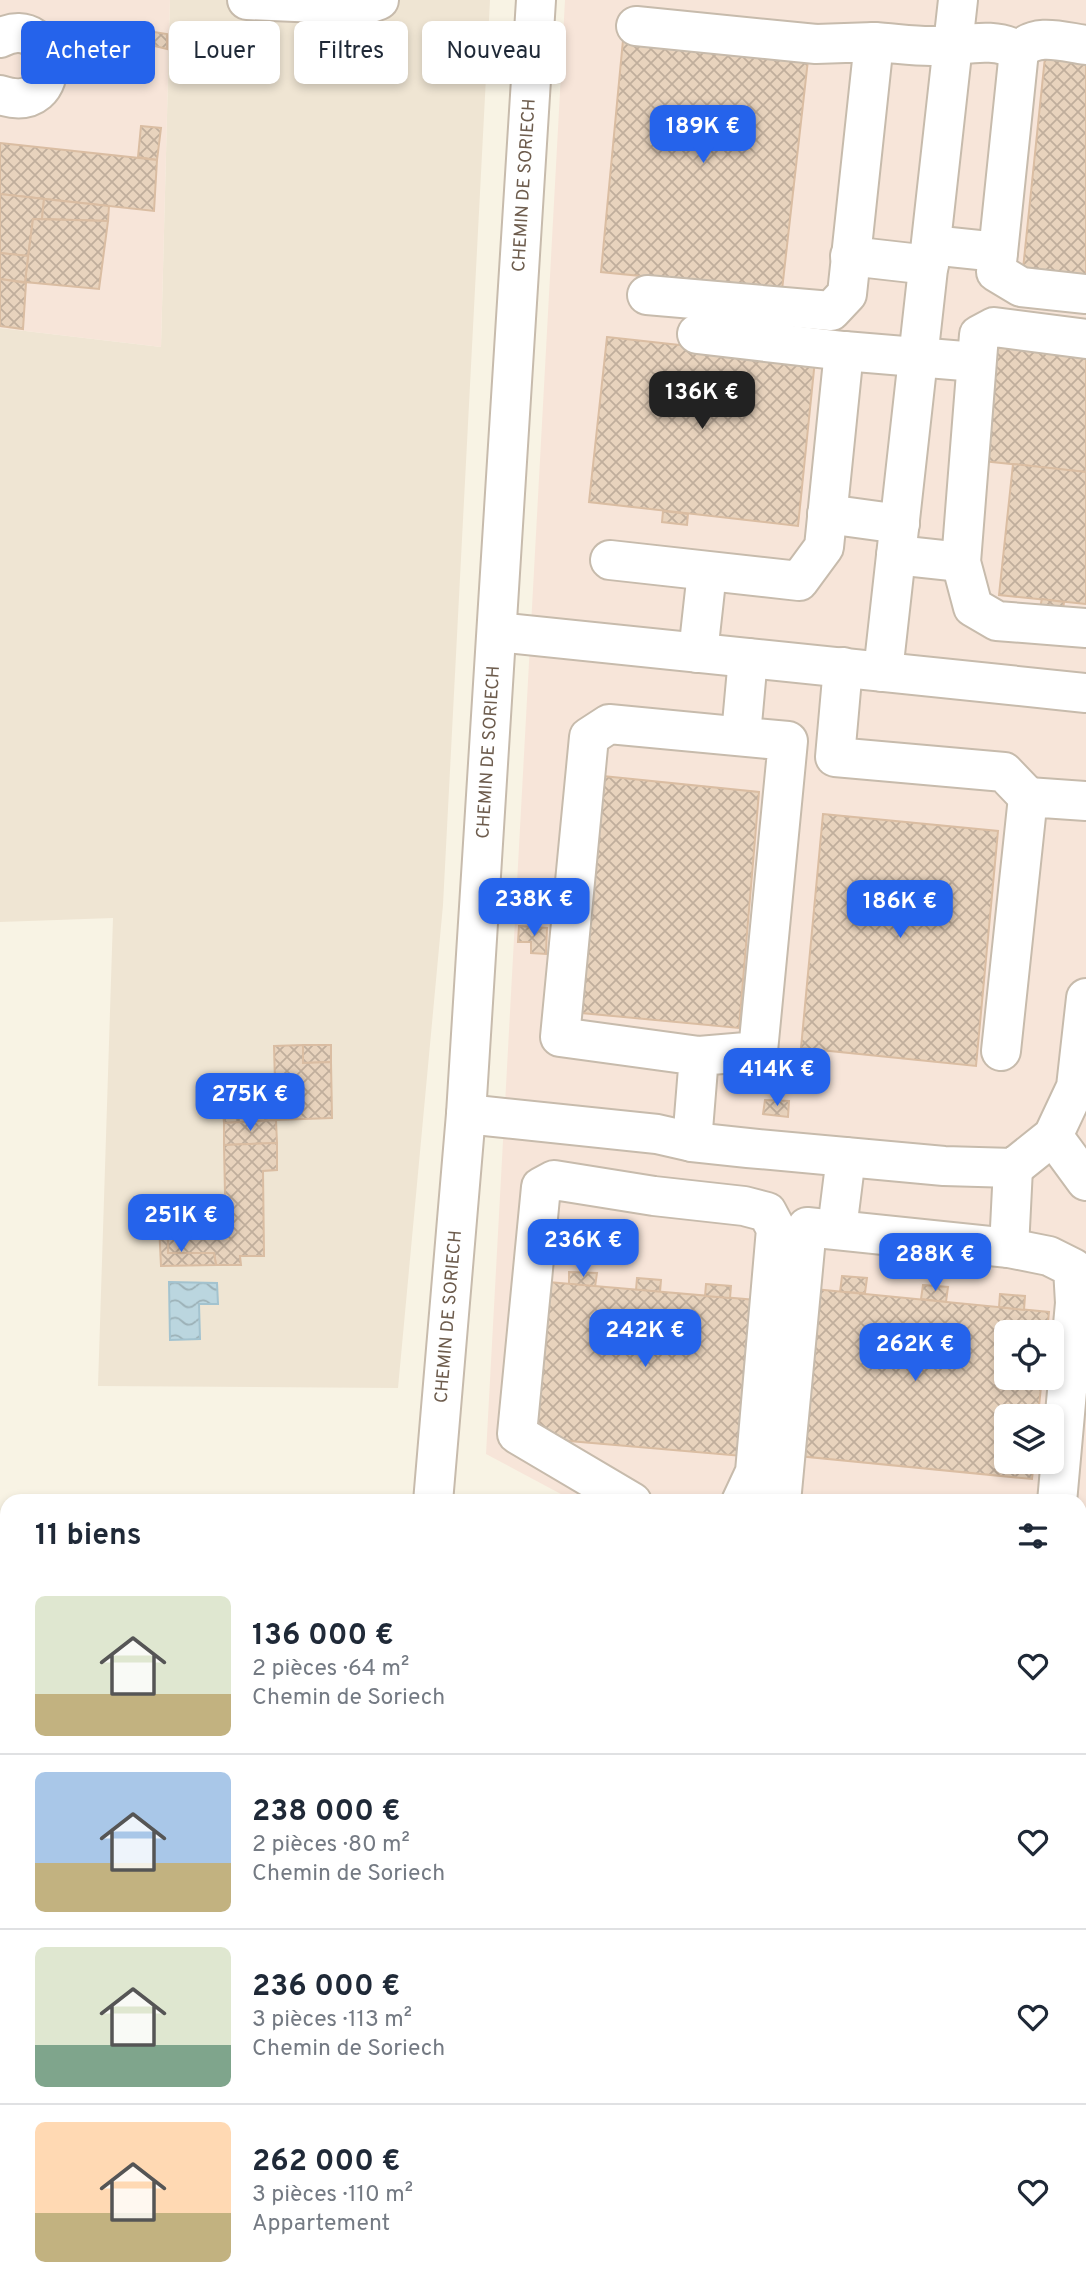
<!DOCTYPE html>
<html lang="fr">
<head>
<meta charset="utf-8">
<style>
	body { margin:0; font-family:Overpass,sans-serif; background:#f2f2f3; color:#1f2937; height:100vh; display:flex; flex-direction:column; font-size:26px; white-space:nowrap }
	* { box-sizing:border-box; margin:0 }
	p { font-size:23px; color:#747a83 }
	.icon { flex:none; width:38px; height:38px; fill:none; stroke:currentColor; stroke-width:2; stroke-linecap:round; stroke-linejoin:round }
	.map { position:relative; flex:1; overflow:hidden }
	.side { position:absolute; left:0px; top:1494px; width:1087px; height:800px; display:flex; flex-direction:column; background:#fff; border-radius:21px 21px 0 0; box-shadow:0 4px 10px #0003 }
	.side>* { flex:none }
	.guide { position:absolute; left:21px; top:21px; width:700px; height:63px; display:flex; gap:14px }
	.fabs { position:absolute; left:994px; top:1320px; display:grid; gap:14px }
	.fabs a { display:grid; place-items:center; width:70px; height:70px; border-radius:10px; background:#fff; box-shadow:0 4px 10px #0003; font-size:35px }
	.price { position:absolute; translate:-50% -60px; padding:0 16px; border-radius:14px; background:#2563eb; color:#fff; font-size:23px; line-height:46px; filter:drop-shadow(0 2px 4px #0008) }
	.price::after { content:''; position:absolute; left:50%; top:42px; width:21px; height:16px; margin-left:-10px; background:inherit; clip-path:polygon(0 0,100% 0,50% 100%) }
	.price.active { background:#222; color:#fff }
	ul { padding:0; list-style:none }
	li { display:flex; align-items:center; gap:21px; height:175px; padding:0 35px }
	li+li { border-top:2px solid #e0e1e3 }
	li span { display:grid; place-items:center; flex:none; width:196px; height:140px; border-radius:10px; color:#555 }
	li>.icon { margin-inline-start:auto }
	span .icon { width:84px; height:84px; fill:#fffc; stroke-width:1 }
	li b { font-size:30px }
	h2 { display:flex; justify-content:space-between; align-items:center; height:84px; padding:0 35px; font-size:30px }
	.pill { padding:0 24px; border-radius:10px; background:#fff; box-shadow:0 4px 10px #0003; font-size:24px; line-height:63px }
	.pill.active { background:#2563eb; color:#fff }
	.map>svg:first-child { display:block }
	.residential { fill:#efe5d3 }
	.commercial { fill:#f7e5d9; fill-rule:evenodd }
	.water { fill:url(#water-waves); stroke:#a3c3cf; stroke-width:2 }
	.building { fill:url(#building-cross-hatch); stroke:#dabda2; stroke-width:2 }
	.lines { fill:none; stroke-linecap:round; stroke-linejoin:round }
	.minor-casing { stroke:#c7bbac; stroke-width:42 }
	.minor { stroke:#fff; stroke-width:38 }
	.tram { stroke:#b6a4c0; stroke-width:2 }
	.labels { text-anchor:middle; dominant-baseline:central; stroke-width:5; stroke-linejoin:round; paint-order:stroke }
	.street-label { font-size:18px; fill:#6d5c4d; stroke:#fcf7e9 }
</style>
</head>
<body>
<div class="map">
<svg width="1086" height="2293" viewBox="0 0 1086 2293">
	<defs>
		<pattern id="water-waves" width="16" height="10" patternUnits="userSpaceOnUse" patternTransform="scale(1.75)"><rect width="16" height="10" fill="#bbd6df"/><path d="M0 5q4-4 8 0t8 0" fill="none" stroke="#9cb1b7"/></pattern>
		<pattern id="building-cross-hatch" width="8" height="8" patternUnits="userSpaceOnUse" patternTransform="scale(1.75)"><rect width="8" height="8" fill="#e8d3bd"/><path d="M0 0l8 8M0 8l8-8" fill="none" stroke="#c0ae9c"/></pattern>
	</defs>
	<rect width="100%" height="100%" fill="#f8f3e4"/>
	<!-- residential -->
	<path class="residential" d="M170,0H490L443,905L398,1388L98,1386L113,918L0,922V328L161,347Z"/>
	<!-- commercial -->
	<g class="commercial">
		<path d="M0,0H170L161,347L0,328Z"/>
		<path d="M565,0H1086V1779L1080,1776V1502L574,1501L486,1454ZM1006,1332H1052V1377H1006ZM1006,1416H1052V1461H1006Z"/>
	</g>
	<!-- water -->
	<path class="water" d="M169,1282L217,1283L218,1304H199L200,1339L170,1340Z"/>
	<!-- building -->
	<g class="building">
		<path d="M154,32L167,34V49L146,44V39L153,38Z"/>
		<path d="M623,40L808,60L782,290L601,272Z"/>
		<path d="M1045,57L1086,61V275L1023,269Z"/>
		<path d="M141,126L161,128L157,160L138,157Z"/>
		<path d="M0,143L157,160L154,211L0,194Z"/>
		<path d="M0,194L44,199L42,219H33L28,256L0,253Z"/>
		<path d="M44,199L109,206L108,221L42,219Z"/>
		<path d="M33,219L108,221L99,289L25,282Z"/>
		<path d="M0,253L28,256L25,282L0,279Z"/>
		<path d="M0,279L26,283L23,329L0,326Z"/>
		<path d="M607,337L815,360L798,526L589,502Z"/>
		<path d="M996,344L1086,353V472L983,461Z"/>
		<path d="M1013,464L1086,472V604L999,595Z"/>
		<path d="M663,511L688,514L687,525L662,522Z"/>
		<path d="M1042,599L1064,602L1063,610L1040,607Z"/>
		<path d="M593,775L759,792L739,1028L571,1012Z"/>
		<path d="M823,814L998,831L976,1066L801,1048Z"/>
		<path d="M519,926L547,928L546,954L531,953V942H518Z"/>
		<path d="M303,1045H331V1062L303,1063Z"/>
		<path d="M303,1045V1063L331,1062L332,1118L276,1120L274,1046Z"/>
		<path d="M276,1095V1120L224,1123L222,1096Z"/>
		<path d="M765,1100L789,1101L788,1117L763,1114Z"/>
		<path d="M276,1120L277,1143L224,1145V1123Z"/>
		<path d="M277,1143V1170L263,1171L264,1256H240L241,1265H216L214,1253H168V1195H225L224,1145Z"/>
		<path d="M159,1224L168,1225V1253H214L216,1265L161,1266Z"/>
		<path d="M569,1272L597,1273L595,1287L569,1284Z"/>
		<path d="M842,1276L867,1278L865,1293L840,1292Z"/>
		<path d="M637,1278L661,1280L660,1292L636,1290Z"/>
		<path d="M548,1282L756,1300L742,1456L535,1438Z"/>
		<path d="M706,1284L731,1286L730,1298L705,1296Z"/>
		<path d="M923,1285L948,1287L946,1302L921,1299Z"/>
		<path d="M814,1289L1049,1312L1047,1332H1006V1377H1042L1038,1416H1006V1461H1034L1032,1479L798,1456Z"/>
		<path d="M1000,1294L1025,1296L1024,1310L999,1307Z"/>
		<path d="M605,2287H901L928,2293H606Z"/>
	</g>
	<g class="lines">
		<defs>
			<g id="minor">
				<path d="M247,0L365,5L379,0"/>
				<path d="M636,26L816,44L874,42L847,294L831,311L647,295"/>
				<path d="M0,38C56,9 70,118 0,95"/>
				<path d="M874,42C893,43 912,46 931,46C961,47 991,35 1019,51C1036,32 1063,42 1086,45"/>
				<path d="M1019,51L996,272L1021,287L1086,294"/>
				<path d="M931,245L998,252"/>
				<path d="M850,256L929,265"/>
				<path d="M697,334L844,351L976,362"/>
				<path d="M1086,339L994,327L979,335L961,562L973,607L997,621L1086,628"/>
				<path d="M827,514L900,524"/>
				<path d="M896,555L961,562"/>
				<path d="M610,560L799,581L824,547L844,351"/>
				<path d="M497,632L1086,693"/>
				<path d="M698,653L707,572"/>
				<path d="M843,667L835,757L1004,772L1028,797"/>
				<path d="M883,672L958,0"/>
				<path d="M741,735L748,658"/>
				<path d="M1001,1051L1028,797L1086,801"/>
				<path d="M466,1114L657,1134L692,1142L748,1148L944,1166L1013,1168L1053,1136L1076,1087L1086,998"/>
				<path d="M1053,1136L1086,1181"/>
				<path d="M692,1142L699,1056L560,1037L589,737L609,724L788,741L758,1051L699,1056"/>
				<path d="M837,1229L846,1157"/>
				<path d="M1009,1248L1013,1168"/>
				<path id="s1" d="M433,1502L466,1114L536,0"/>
				<path d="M632,1502L517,1434L541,1187L554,1180L654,1196L744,1206L767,1212L776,1229L755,1472L741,1502"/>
				<path d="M781,1502L807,1227L1009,1248L1049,1256L1073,1268L1075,1303L1057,1502"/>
				<path d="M1080,2187L1086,2178"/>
				<path d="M508,2287L509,2293"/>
				<path d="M1011,2293L1015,2287"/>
			</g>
		</defs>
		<!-- minor casing -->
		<use href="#minor" class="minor-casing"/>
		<!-- minor -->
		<use href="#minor" class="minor"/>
		<!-- tram -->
		<g class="tram">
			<path d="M1080,2272L1086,2262"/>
			<path d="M1066,2293L1070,2287"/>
		</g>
	</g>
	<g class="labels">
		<!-- street labels -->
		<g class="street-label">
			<text stroke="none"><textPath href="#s1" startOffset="1320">CHEMIN DE SORIECH</textPath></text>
			<text stroke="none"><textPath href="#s1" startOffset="752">CHEMIN DE SORIECH</textPath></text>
			<text stroke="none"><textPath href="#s1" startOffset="186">CHEMIN DE SORIECH</textPath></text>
		</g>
	</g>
</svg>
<div class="fabs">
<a><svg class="icon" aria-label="locate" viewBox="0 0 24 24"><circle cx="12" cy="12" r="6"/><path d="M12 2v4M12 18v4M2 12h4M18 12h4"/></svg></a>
<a><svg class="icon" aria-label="layers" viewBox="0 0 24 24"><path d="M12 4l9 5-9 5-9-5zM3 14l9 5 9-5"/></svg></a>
</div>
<b class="price" style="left:703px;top:165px">189K €</b>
<b class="price active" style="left:702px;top:431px">136K €</b>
<b class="price" style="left:534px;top:938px">238K €</b>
<b class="price" style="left:900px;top:940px">186K €</b>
<b class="price" style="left:777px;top:1108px">414K €</b>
<b class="price" style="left:250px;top:1133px">275K €</b>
<b class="price" style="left:181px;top:1254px">251K €</b>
<b class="price" style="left:583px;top:1279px">236K €</b>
<b class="price" style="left:935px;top:1293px">288K €</b>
<b class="price" style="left:645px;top:1369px">242K €</b>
<b class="price" style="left:915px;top:1383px">262K €</b>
<div class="guide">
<a class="pill active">Acheter</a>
<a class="pill">Louer</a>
<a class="pill">Filtres</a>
<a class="pill">Nouveau</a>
</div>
<section class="side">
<h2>11 biens<svg class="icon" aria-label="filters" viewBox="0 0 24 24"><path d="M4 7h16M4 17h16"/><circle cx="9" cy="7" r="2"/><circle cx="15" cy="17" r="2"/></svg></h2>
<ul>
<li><span style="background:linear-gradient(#dfe7d0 70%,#c2b280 0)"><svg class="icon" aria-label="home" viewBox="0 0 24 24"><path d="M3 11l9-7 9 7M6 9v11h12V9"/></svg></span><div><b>136 000 €</b><p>2 pièces · 64 m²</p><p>Chemin de Soriech</p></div><svg class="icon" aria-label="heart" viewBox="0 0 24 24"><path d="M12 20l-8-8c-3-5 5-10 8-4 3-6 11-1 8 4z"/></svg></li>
<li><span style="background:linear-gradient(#a9c7e8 65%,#c2b280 0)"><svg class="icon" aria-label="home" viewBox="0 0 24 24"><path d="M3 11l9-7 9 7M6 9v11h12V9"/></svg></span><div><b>238 000 €</b><p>2 pièces · 80 m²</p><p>Chemin de Soriech</p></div><svg class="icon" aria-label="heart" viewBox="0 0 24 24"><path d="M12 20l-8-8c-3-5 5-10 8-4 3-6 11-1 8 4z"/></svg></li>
<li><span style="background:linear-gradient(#dfe7d0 70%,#7fa58c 0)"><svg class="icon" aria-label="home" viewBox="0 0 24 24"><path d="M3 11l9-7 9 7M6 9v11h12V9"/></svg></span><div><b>236 000 €</b><p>3 pièces · 113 m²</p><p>Chemin de Soriech</p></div><svg class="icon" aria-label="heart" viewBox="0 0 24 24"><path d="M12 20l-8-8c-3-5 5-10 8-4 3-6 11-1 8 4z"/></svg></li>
<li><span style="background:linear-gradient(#ffd9b3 65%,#c2b280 0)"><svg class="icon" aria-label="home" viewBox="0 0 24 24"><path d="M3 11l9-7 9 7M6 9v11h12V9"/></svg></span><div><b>262 000 €</b><p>3 pièces · 110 m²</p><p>Appartement</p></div><svg class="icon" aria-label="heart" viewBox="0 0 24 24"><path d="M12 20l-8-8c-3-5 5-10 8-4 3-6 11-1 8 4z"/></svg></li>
</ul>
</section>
</div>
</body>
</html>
